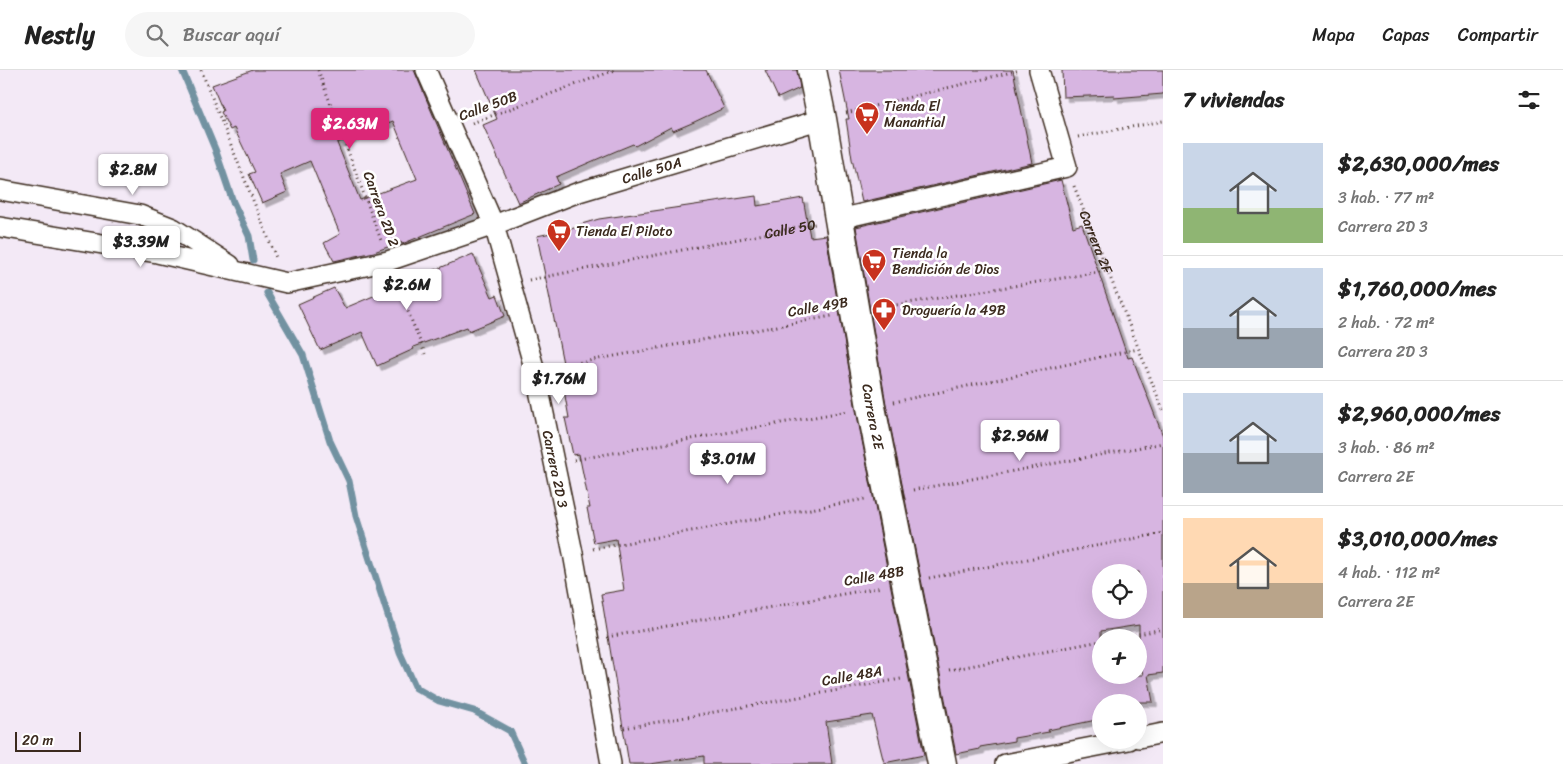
<!DOCTYPE html>
<html lang="es">
<head>
<meta charset="utf-8">
<style>
	body { margin:0; font-family:Sriracha,sans-serif; background:#f6f6f6; color:#222; height:100vh; display:flex; flex-direction:column; font-size:19px; white-space:nowrap }
	* { box-sizing:border-box; margin:0 }
	p { font-size:16px; color:#767676 }
	.icon { flex:none; width:28px; height:28px; fill:none; stroke:currentColor; stroke-width:2; stroke-linecap:round; stroke-linejoin:round }
	.map { position:relative; flex:1; overflow:hidden }
	.side { display:flex; flex-direction:column; background:#fff; width:400px }
	.side>* { flex:none }
	.fabs { position:absolute; left:1092px; top:494px; display:grid; gap:10px }
	.fabs a { display:grid; place-items:center; width:55px; height:55px; border-radius:50%; background:#fff; box-shadow:0 5px 20px #0002; font-size:25px }
	.scale { position:absolute; left:15px; bottom:12px; width:66px; box-sizing:border-box; padding-left:5px; border:2px solid #3b2a1e; border-top:0; font-size:14px; line-height:18px; white-space:nowrap; color:#3b2a1e; -webkit-text-stroke:4px #fff; paint-order:stroke }
	.price { position:absolute; translate:-50% -42px; padding:0 11px; border-radius:5px; background:#fff; color:#222; font-size:16px; line-height:32px; filter:drop-shadow(0 1px 2px #0008) }
	.price::after { content:''; position:absolute; left:50%; top:30px; width:15px; height:11px; margin-left:-8px; background:inherit; clip-path:polygon(0 0,100% 0,50% 100%) }
	.price.active { background:#db2777; color:#fff }
	ul { padding:0; list-style:none }
	li { display:flex; align-items:center; gap:15px; height:125px; padding:0 20px }
	li+li { border-top:1px solid #e0e0e0 }
	li span { display:grid; place-items:center; flex:none; width:140px; height:100px; border-radius:0px; color:#555 }
	li>.icon { margin-inline-start:auto }
	span .icon { width:60px; height:60px; fill:#fffc; stroke-width:1 }
	li b { font-size:21px }
	h2 { display:flex; justify-content:space-between; align-items:center; height:60px; padding:0 20px; font-size:21px }
	header { display:flex; align-items:center; gap:30px; box-sizing:border-box; height:70px; padding:0 25px; background:#fff; border-bottom:1px solid #e0e0e0 }
	header strong { font-size:24px }
	nav { display:flex; gap:28px; margin-inline-start:auto; font-size:18px }
	.search { width:350px; height:45px; background:#f6f6f6; display:flex; align-items:center; gap:12px; box-sizing:border-box; padding:0 18px; border-radius:28px; color:#767676; font-size:19px }
	main { display:flex; flex:1; min-height:0 }
	.map>svg:first-child { display:block }
	.lines { fill:none; stroke-linecap:round; stroke-linejoin:round }
	.stream { stroke:#7292a1; stroke-width:7 }
	.building { fill:#d7b5e1; stroke:#3b2a1e; fill-rule:evenodd; filter:url(#shadow) }
	.street-casing { stroke:#3b2a1e; stroke-width:22 }
	.secondary-casing { stroke:#3b2a1e; stroke-width:31 }
	.path { stroke:#3b2a1e; stroke-width:3; stroke-dasharray:1 4; stroke-linecap:butt }
	.street { stroke:#fff; stroke-width:19 }
	.secondary { stroke:#fff; stroke-width:28 }
	.labels { text-anchor:middle; dominant-baseline:central; stroke-width:5; stroke-linejoin:round; paint-order:stroke }
	.street-label { font-size:14px; fill:#3b2a1e; stroke:#fff }
	.poi-label { font-size:14px; fill:#3b2a1e; stroke:#fff; text-anchor:start }
</style>
</head>
<body>
<header>
<strong>Nestly</strong>
<div class="search"><svg class="icon" aria-label="search" viewBox="0 0 24 24"><circle cx="10" cy="10" r="6"/><path d="M15 15l6 6"/></svg>Buscar aquí</div>
<nav><a>Mapa</a><a>Capas</a><a>Compartir</a></nav>
</header>
<main>
<div class="map">
<svg width="1163" height="694" viewBox="0 0 1163 694">
	<defs>
		<filter id="shadow"><feDropShadow dx="4.5" dy="4.5" stdDeviation="0" flood-color="#0004"/></filter>
	</defs>
	<rect width="100%" height="100%" fill="#f3e9f6"/>
	<filter id="ink" filterUnits="userSpaceOnUse"><feTurbulence type="fractalNoise" baseFrequency=".02" numOctaves="2"/><feDisplacementMap in="SourceGraphic" scale="10" xChannelSelector="R" yChannelSelector="G"/><feConvolveMatrix kernelMatrix="1 2 1 2 8 2 1 2 1" color-interpolation-filters="sRGB"/></filter>
	<g filter="url(#ink)">
		<g class="lines">
			<!-- stream -->
			<g class="stream">
				<path d="M182,0L215,79L233,132L249,166L253,190"/>
				<path d="M267,223L303,285L330,371L349,411L356,446L400,583L416,618L439,631L474,641L510,661L525,694"/>
			</g>
		</g>
		<!-- building -->
		<g class="building">
			<path d="M253,0H414L475,144L402,174L401,172L374,182L334,191L324,173L340,164L310,91L280,104L287,122L262,133L249,104L255,102L234,58L230,60L221,42L223,41L212,15ZM393,51L417,109L360,130L337,73Z"/>
			<path d="M476,0H706L724,38L692,53L673,61L671,57L635,76L633,74L616,81L556,107L559,114L518,133L483,55L497,49Z"/>
			<path d="M765,0H797L800,18L778,28Z"/>
			<path d="M839,0H1013L1032,93L862,132L852,89L846,49H849Z"/>
			<path d="M1062,0H1163V24L1114,28V25L1063,27Z"/>
			<path d="M1061,110L1073,157L1082,154L1128,288L1132,287L1163,366V603L1148,605L1153,632H1101V649L1048,660L1049,662L1014,668V671L980,677V679L956,684L886,334L856,157ZM1101,502H1139V540H1101ZM1139,555V586L1143,605H1101V561Z"/>
			<path d="M756,126L757,136L803,128L810,167L826,165L856,340L924,685L884,693L872,645L826,652L832,694H704V686L650,694H629L601,524L624,520L616,469L594,473L587,438H590L579,384L573,385L565,348H569L561,304L565,303L537,166L579,157L578,155L599,149Z"/>
			<path d="M473,184L492,227L497,225L505,246L469,261L467,257L413,277L414,279L377,296L362,262L320,280L298,234L334,218L345,238Z"/>
		</g>
		<g class="lines">
			<defs>
				<g id="street">
					<path id="s3" d="M426,0L494,155L535,301L573,483L611,694"/>
					<path d="M0,120L140,145L173,158L230,195"/>
					<path d="M839,149L1067,97L1039,0"/>
					<path id="s4" d="M0,157L157,183L287,213L388,191L494,155L579,122L822,49"/>
					<path d="M1139,668L1163,663"/>
					<path d="M1005,694L1129,670"/>
				</g>
				<g id="secondary">
					<path id="s5" d="M812,0L822,49L871,337L942,694"/>
				</g>
			</defs>
			<!-- street casing -->
			<use href="#street" class="street-casing"/>
			<!-- secondary casing -->
			<use href="#secondary" class="secondary-casing"/>
			<!-- path -->
			<g class="path">
				<path d="M201,0L277,190"/>
				<path d="M318,0L382,173"/>
				<path d="M846,43L1020,0"/>
				<path d="M472,53L615,0"/>
				<path d="M1078,67L1163,51"/>
				<path id="s1" d="M1074,116L1163,340"/>
				<path d="M395,209L425,284"/>
				<path id="s2" d="M529,210L815,154"/>
				<path d="M877,238L1106,201"/>
				<path d="M555,297L832,246"/>
				<path d="M894,332L1138,279"/>
				<path d="M574,390L848,341"/>
				<path d="M913,420L1163,373"/>
				<path d="M593,479L865,429"/>
				<path d="M929,508L1163,463"/>
				<path d="M607,567L882,517"/>
				<path d="M1119,568L1163,559"/>
				<path d="M949,600L1101,571"/>
				<path d="M624,658L901,609"/>
			</g>
			<!-- street -->
			<use href="#street" class="street"/>
			<!-- secondary -->
			<use href="#secondary" class="secondary"/>
		</g>
	</g>
	<!-- icons -->
	<defs>
		<symbol id="supermarket-pin" viewBox="-11 -11 22 30"><path d="M0 17L-7.5 6A9.5 9.5 0 1 1 7.5 6Z" fill="#c8321e" stroke="#fff"/><path d="M-6-5.5h2.5l.6 2H6L4.5 2H-2.5L-4.4-4H-6ZM-1.5 3.2a1.3 1.3 0 1 0 .1 0ZM3 3.2a1.3 1.3 0 1 0 .1 0Z" fill="#fff"/></symbol>
		<symbol id="pharmacy-pin" viewBox="-11 -11 22 30"><path d="M0 17L-7.5 6A9.5 9.5 0 1 1 7.5 6Z" fill="#c8321e" stroke="#fff"/><path d="M-2-6h4v4h4v4h-4v4h-4v-4h-4v-4h4Z" fill="#fff"/></symbol>
	</defs>
	<g fill-rule="evenodd">
		<use href="#supermarket-pin" x="853" y="30" width="28" height="38"/>
		<use href="#supermarket-pin" x="545" y="147" width="28" height="38"/>
		<use href="#supermarket-pin" x="860" y="177" width="28" height="38"/>
		<use href="#pharmacy-pin" x="870" y="226" width="28" height="38"/>
	</g>
	<g class="labels">
		<!-- street labels -->
		<g class="street-label">
			<text transform="translate(488 36) rotate(-20)">Calle 50B</text>
			<text stroke="none"><textPath href="#s4" startOffset="675">Calle 50A</textPath></text>
			<text transform="translate(381 139) rotate(70)">Carrera 2D 2</text>
			<text stroke="none"><textPath href="#s2" startOffset="266">Calle 50</textPath></text>
			<text stroke="none"><textPath href="#s1" startOffset="60">Carrera 2F</textPath></text>
			<text transform="translate(818 237) rotate(-10)">Calle 49B</text>
			<text stroke="none"><textPath href="#s5" startOffset="352">Carrera 2E</textPath></text>
			<text stroke="none"><textPath href="#s3" startOffset="421">Carrera 2D 3</textPath></text>
			<text transform="translate(874 506) rotate(-10)">Calle 48B</text>
			<text transform="translate(852 606) rotate(-10)">Calle 48A</text>
		</g>
		<!-- poi labels -->
		<g class="poi-label">
			<text x="884" y="36">Tienda El<tspan x="884" dy="16">Manantial</tspan></text>
			<text x="576" y="161">Tienda El Piloto</text>
			<text x="892" y="183">Tienda la<tspan x="892" dy="16">Bendición de Dios</tspan></text>
			<text x="902" y="240">Droguería la 49B</text>
		</g>
	</g>
</svg>
<div class="fabs">
<a><svg class="icon" aria-label="locate" viewBox="0 0 24 24"><circle cx="12" cy="12" r="6"/><path d="M12 2v4M12 18v4M2 12h4M18 12h4"/></svg></a>
<a>+</a>
<a>−</a>
</div>
<div class="scale">20 m</div>
<b class="price active" style="left:350px;top:80px">$2.63M</b>
<b class="price" style="left:133px;top:126px">$2.8M</b>
<b class="price" style="left:141px;top:198px">$3.39M</b>
<b class="price" style="left:407px;top:241px">$2.6M</b>
<b class="price" style="left:559px;top:335px">$1.76M</b>
<b class="price" style="left:1020px;top:392px">$2.96M</b>
<b class="price" style="left:728px;top:415px">$3.01M</b>
</div>
<section class="side">
<h2>7 viviendas<svg class="icon" aria-label="filters" viewBox="0 0 24 24"><path d="M4 7h16M4 17h16"/><circle cx="9" cy="7" r="2"/><circle cx="15" cy="17" r="2"/></svg></h2>
<ul>
<li><span style="background:linear-gradient(#c9d6e8 65%,#8fb573 0)"><svg class="icon" aria-label="home" viewBox="0 0 24 24"><path d="M3 11l9-7 9 7M6 9v11h12V9"/></svg></span><div><b>$2,630,000/mes</b><p>3 hab. · 77 m²</p><p>Carrera 2D 3</p></div></li>
<li><span style="background:linear-gradient(#c9d6e8 60%,#9aa5b1 0)"><svg class="icon" aria-label="home" viewBox="0 0 24 24"><path d="M3 11l9-7 9 7M6 9v11h12V9"/></svg></span><div><b>$1,760,000/mes</b><p>2 hab. · 72 m²</p><p>Carrera 2D 3</p></div></li>
<li><span style="background:linear-gradient(#c9d6e8 60%,#9aa5b1 0)"><svg class="icon" aria-label="home" viewBox="0 0 24 24"><path d="M3 11l9-7 9 7M6 9v11h12V9"/></svg></span><div><b>$2,960,000/mes</b><p>3 hab. · 86 m²</p><p>Carrera 2E</p></div></li>
<li><span style="background:linear-gradient(#ffd9b3 65%,#b9a48a 0)"><svg class="icon" aria-label="home" viewBox="0 0 24 24"><path d="M3 11l9-7 9 7M6 9v11h12V9"/></svg></span><div><b>$3,010,000/mes</b><p>4 hab. · 112 m²</p><p>Carrera 2E</p></div></li>
</ul>
</section>
</main>
</body>
</html>
